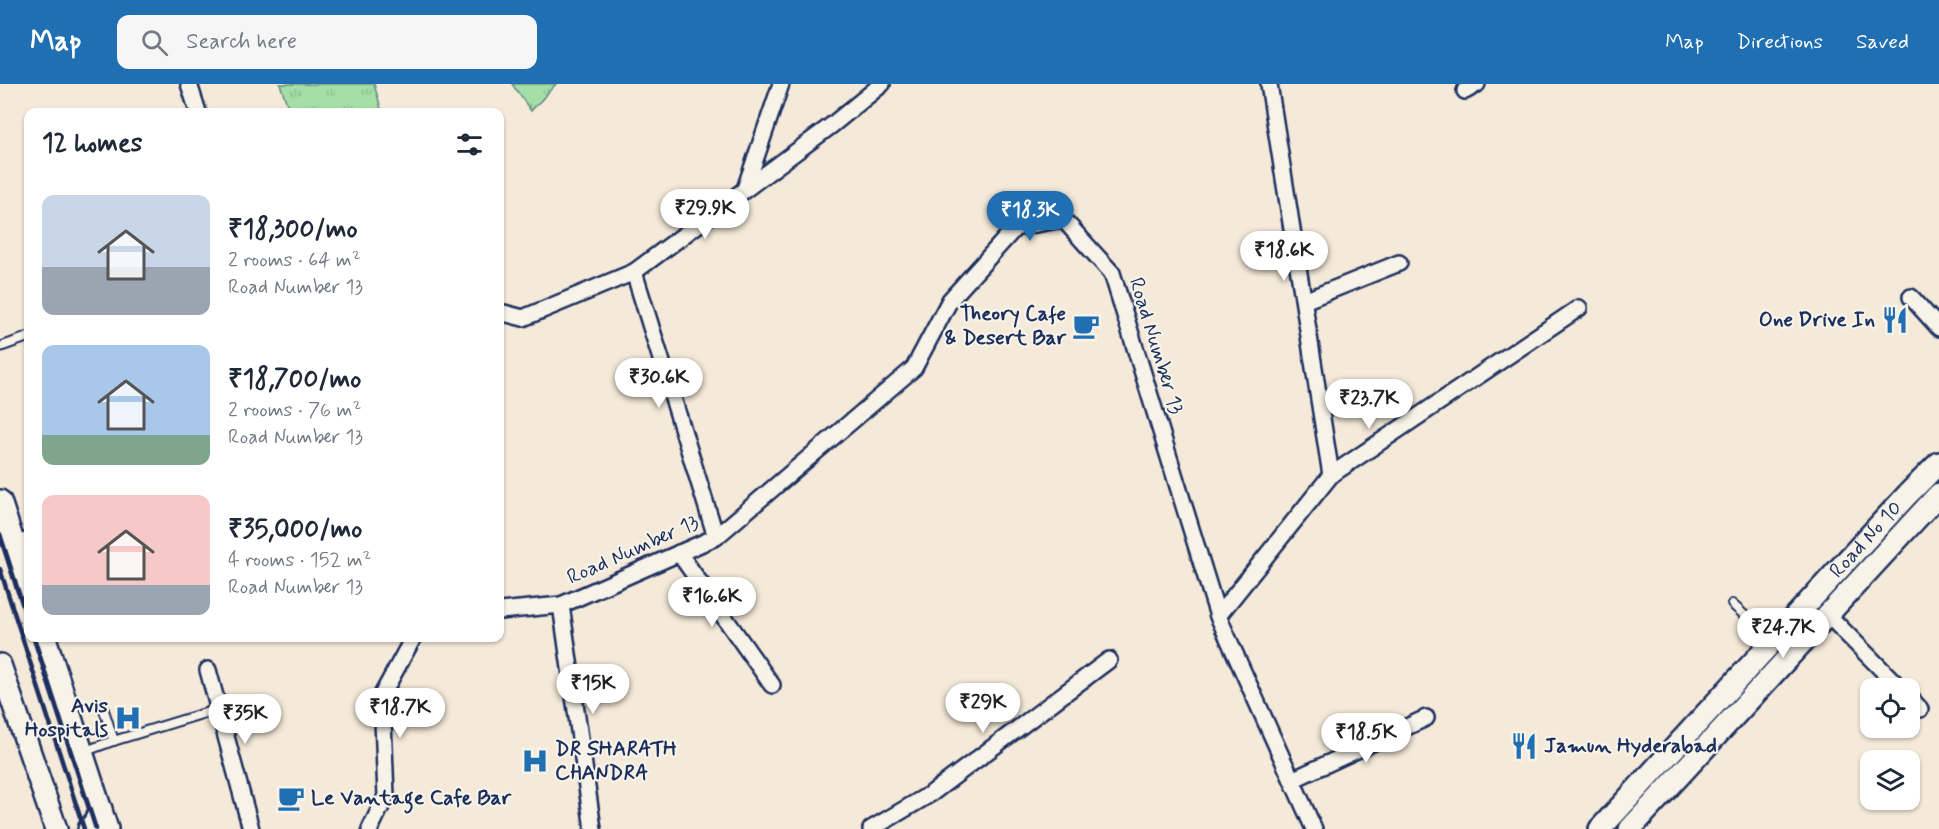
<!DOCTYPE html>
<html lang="en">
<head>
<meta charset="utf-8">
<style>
	body { margin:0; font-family:Mynerve,sans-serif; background:#f6f6f7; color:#1f2937; height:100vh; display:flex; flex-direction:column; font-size:22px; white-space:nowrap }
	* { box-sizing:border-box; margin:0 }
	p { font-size:20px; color:#747a83 }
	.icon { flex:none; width:33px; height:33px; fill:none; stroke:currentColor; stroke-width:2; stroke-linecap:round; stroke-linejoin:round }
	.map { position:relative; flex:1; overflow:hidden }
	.side { position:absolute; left:24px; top:24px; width:480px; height:534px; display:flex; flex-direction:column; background:#fff; border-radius:12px; box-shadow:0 2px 4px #0004 }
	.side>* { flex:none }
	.buttons { position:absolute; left:1860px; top:594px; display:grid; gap:12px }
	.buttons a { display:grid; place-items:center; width:60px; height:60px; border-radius:12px; background:#fff; box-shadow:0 2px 4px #0004; font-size:30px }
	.price { position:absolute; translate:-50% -51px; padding:0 14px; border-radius:21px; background:#fff; color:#222; font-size:20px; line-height:39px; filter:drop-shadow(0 2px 3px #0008) }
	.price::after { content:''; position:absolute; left:50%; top:36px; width:18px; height:14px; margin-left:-9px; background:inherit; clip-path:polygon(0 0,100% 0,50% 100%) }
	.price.selected { background:#1f6fb2; color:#fff }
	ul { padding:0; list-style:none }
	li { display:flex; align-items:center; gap:18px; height:150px; padding:0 18px }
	li span { display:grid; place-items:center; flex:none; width:168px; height:120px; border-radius:12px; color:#555 }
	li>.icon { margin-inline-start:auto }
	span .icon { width:72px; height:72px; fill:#fffc; stroke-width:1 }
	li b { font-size:26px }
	h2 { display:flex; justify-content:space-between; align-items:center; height:72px; padding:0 18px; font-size:26px }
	header { display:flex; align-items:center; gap:36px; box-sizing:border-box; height:84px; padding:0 30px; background:#1f6fb2; color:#fff }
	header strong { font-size:28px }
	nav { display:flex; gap:33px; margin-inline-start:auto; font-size:21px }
	.search { width:420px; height:54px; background:#f6f6f7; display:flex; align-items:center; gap:15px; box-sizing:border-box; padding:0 21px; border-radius:12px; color:#747a83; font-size:22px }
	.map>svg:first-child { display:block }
	.grass { fill:url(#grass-tufts); stroke:#5f8782; stroke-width:1.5 }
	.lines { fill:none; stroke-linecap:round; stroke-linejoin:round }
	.service-casing { stroke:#1b2f5e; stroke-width:12 }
	.minor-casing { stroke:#1b2f5e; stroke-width:20 }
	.secondary-casing { stroke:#1b2f5e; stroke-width:26 }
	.service { stroke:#f7f3e8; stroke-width:8 }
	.minor { stroke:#f7f3e8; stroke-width:15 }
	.secondary { stroke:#f7f3e8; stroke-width:21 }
	.rail { stroke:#1b2f5e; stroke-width:4.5 }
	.labels { text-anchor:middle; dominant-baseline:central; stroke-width:4.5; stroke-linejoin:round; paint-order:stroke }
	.poi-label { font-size:21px; font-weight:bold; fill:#1b2f5e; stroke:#f7f3e8; text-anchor:end }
	.street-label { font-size:21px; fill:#1b2f5e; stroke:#f7f3e8 }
</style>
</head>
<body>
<header>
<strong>Map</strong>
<div class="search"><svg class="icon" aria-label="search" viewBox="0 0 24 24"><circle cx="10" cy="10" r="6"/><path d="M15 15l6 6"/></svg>Search here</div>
<nav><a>Map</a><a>Directions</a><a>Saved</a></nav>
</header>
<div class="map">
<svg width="1939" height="745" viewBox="0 0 1939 745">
	<defs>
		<pattern id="grass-tufts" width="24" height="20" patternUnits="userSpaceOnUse" patternTransform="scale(1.5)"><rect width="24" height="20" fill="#a3dfa6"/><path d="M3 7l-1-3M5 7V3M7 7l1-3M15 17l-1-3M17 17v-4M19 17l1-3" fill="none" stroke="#8cc091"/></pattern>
	</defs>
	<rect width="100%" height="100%" fill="#f5ead9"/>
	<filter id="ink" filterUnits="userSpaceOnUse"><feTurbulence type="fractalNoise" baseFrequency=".0167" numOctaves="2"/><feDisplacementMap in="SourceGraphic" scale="12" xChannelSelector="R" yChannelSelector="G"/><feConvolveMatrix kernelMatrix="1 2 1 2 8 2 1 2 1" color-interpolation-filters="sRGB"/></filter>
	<g filter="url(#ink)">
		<!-- grass -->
		<g class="grass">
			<path d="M280,0H374L382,28H315L288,23Z"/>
			<path d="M512,0H556L531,27Z"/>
		</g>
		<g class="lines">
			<defs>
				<g id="service">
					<path d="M0,263L28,253"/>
					<path d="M1732,520L1772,556"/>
					<path d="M102,620L114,657"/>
					<path d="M83,668L110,658L218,625"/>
				</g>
				<g id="minor">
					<path d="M189,0L198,28"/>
					<path d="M1269,0L1331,391"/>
					<path d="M1465,7L1477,0"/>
					<path d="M745,105L781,0"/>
					<path d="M634,188L716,453"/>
					<path d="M1911,213L1939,244"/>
					<path d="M1304,217L1399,179"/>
					<path d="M500,228L523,234L634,188L832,41L882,0"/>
					<path d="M15,462L28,456"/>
					<path d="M679,469L772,601"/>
					<path d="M561,521L593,745"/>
					<path d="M500,527L561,521L716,453L914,284L950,216L1015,144L1063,135L1112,189L1218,532L1314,745"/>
					<path d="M1827,530L1900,604"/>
					<path d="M1218,532L1331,391L1579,224"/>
					<path d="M208,586L251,745"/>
					<path d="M1910,614L1920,625"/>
					<path d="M1292,696L1426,634"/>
					<path d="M370,745L386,712L382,611L413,554"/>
					<path d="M871,745L932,709L1109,576"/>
				</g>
				<g id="secondary">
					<path d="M0,417L28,504"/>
					<path d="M45,554L107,745"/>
					<path d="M0,581L56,745"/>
					<path d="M89,745L95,738L101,725"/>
					<path id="s1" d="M1600,745L1908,410L1939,379"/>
					<path d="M1630,745L1939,410"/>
				</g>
			</defs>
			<!-- service casing -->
			<use href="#service" class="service-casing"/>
			<!-- minor casing -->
			<use href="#minor" class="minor-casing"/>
			<!-- secondary casing -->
			<use href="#secondary" class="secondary-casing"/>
			<!-- service -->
			<use href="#service" class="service"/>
			<!-- minor -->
			<use href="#minor" class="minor"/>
			<!-- secondary -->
			<use href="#secondary" class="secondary"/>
			<!-- rail -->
			<g class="rail">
				<path d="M0,450L28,538"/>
				<path d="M0,485L84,745"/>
				<path d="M34,554L96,745"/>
			</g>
		</g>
	</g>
	<!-- icons -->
	<defs>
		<symbol id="restaurant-bare" viewBox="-9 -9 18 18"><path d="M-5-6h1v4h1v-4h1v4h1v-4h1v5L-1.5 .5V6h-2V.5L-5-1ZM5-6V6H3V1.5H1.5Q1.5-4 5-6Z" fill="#1f6fb2" stroke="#f7f3e8" stroke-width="2.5" paint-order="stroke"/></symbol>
		<symbol id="cafe-bare" viewBox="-9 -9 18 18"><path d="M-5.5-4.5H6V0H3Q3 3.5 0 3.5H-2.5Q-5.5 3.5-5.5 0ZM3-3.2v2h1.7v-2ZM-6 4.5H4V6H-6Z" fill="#1f6fb2" stroke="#f7f3e8" stroke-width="2.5" paint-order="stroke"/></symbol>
		<symbol id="hospital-bare" viewBox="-9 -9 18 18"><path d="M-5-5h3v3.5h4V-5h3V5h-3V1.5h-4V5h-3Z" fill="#1f6fb2" stroke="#f7f3e8" stroke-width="2.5" paint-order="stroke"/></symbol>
	</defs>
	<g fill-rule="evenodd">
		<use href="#restaurant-bare" x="1876" y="217" width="38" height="38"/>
		<use href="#cafe-bare" x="1067" y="223" width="38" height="38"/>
		<use href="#hospital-bare" x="109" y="615" width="38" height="38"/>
		<use href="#restaurant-bare" x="1505" y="643" width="38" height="38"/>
		<use href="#hospital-bare" x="516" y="658" width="38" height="38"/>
		<use href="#cafe-bare" x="272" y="695" width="38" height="38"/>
	</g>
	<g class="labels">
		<!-- poi labels -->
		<g class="poi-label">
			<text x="1066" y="230">Theory Cafe<tspan x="1066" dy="24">&amp; Desert Bar</tspan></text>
			<text x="1875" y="236">One Drive In</text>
			<text x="108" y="622">Avis<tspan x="108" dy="24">Hospitals</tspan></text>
			<text x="1544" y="662" text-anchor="start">Jamun Hyderabad</text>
			<text x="555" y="665" text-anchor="start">DR SHARATH<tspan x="555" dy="24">CHANDRA</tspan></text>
			<text x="311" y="714" text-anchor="start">Le Vantage Cafe Bar</text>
		</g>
		<!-- street labels -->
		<g class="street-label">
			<text transform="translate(1156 262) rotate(73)">Road Number 13</text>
			<text stroke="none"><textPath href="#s1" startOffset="393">Road No 10</textPath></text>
			<text transform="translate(633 466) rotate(-24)">Road Number 13</text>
		</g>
	</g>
</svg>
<div class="buttons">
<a><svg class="icon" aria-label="locate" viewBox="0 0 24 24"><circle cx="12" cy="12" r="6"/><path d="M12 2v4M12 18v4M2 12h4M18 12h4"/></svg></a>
<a><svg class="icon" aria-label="layers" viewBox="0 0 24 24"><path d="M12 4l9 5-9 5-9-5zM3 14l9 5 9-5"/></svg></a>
</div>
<b class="price" style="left:705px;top:156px">₹29.9K</b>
<b class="price selected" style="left:1030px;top:158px">₹18.3K</b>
<b class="price" style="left:1284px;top:198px">₹18.6K</b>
<b class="price" style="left:659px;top:325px">₹30.6K</b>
<b class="price" style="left:1369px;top:346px">₹23.7K</b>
<b class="price" style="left:712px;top:544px">₹16.6K</b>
<b class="price" style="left:1783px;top:575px">₹24.7K</b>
<b class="price" style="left:593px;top:631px">₹15K</b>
<b class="price" style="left:983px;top:650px">₹29K</b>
<b class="price" style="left:400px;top:655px">₹18.7K</b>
<b class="price" style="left:245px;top:661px">₹35K</b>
<b class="price" style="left:1366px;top:680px">₹18.5K</b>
<section class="side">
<h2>12 homes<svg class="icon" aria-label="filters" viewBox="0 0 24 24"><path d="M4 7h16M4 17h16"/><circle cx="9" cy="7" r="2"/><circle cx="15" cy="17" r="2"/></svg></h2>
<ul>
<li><span style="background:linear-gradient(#c9d6e8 60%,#9aa5b1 0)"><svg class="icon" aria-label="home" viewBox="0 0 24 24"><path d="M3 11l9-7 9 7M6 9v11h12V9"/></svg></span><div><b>₹18,300/mo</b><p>2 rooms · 64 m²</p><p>Road Number 13</p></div></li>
<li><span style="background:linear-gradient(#a9c7e8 75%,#7fa58c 0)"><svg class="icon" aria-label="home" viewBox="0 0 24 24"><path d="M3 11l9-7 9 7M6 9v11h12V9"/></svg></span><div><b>₹18,700/mo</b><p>2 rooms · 76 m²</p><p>Road Number 13</p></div></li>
<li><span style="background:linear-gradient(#f6c9c9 75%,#9aa5b1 0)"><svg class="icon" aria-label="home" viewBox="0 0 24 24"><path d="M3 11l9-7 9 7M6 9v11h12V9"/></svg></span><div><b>₹35,000/mo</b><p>4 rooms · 152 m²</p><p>Road Number 13</p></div></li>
</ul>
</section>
</div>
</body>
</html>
